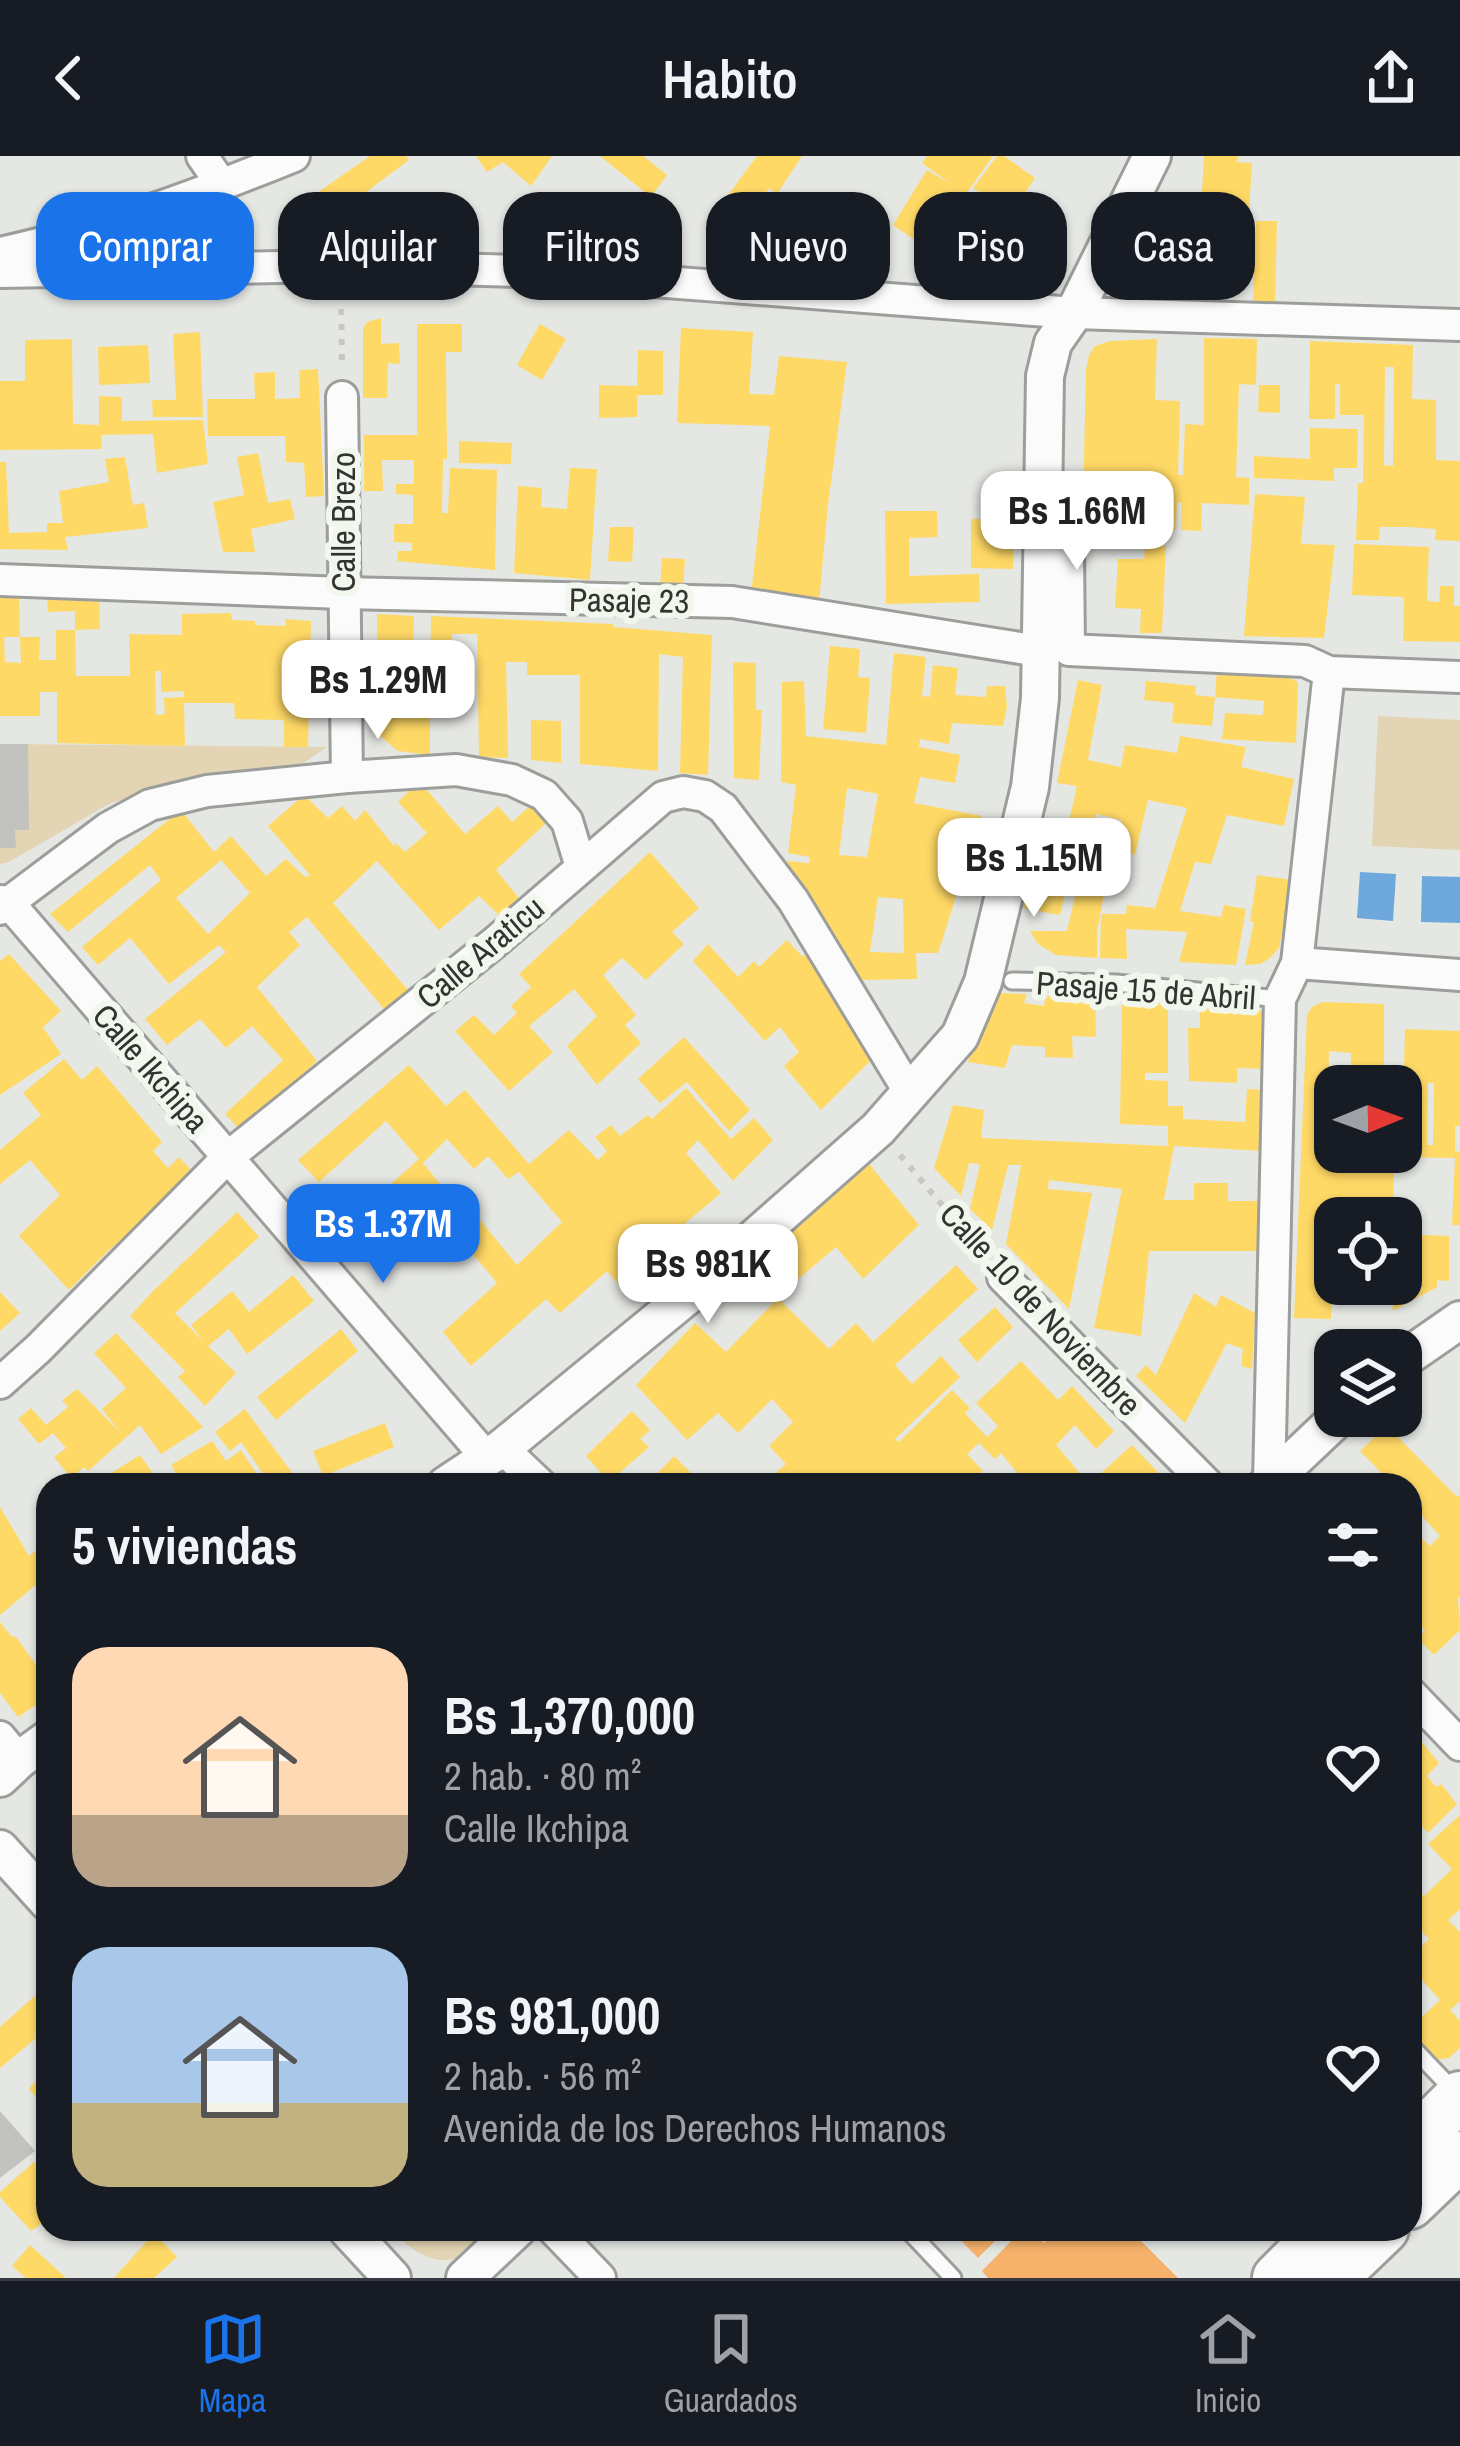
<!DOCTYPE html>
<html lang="es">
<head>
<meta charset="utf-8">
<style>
	body { margin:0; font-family:"Archivo Narrow",sans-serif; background:#20242c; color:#f1f3f6; height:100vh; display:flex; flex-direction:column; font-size:45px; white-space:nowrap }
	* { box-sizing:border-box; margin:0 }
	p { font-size:39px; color:#9ea1a6 }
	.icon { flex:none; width:66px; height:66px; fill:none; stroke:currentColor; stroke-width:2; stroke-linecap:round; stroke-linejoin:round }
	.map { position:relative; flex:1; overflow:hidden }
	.side { position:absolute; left:36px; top:1317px; width:1386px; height:768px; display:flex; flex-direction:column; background:#171b24; border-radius:36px; box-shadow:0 3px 9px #0004 }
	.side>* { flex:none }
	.top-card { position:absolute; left:36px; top:36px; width:1389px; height:108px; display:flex; gap:24px }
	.needle { width:78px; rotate:89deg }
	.tools { position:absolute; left:1314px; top:909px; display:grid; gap:24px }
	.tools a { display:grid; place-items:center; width:108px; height:108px; border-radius:24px; background:#171b24; box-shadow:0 3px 9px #0004; font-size:60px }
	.price { position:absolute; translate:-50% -102px; padding:0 27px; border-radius:24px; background:#fff; color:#222; font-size:39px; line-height:78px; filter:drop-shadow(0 3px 6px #0008) }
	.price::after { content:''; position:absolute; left:50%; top:72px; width:36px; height:27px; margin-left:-18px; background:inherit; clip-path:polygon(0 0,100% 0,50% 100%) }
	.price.current { background:#1a73e8; color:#fff }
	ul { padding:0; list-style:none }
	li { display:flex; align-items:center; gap:36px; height:300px; padding:0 36px }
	li span { display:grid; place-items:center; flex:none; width:336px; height:240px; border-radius:36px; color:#555 }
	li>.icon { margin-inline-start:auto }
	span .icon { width:144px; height:144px; fill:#fffc; stroke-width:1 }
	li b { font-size:51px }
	h2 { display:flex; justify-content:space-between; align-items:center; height:144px; padding:0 36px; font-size:51px }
	.tag { padding:0 42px; border-radius:36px; background:#171b24; box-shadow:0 3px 9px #0004; font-size:42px; line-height:108px }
	.tag.current { background:#1a73e8; color:#fff }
	header { display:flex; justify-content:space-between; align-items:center; height:156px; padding:0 36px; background:#171b24; font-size:54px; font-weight:600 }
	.dock { display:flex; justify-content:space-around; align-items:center; height:168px; border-top:3px solid #363941; background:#171b24; font-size:33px; color:#9ea1a6 }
	.dock a { display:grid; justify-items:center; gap:6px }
	.dock .current { color:#1a73e8 }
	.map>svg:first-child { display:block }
	.green { fill:#e3d5b3 }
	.homes { fill:#ffd966; fill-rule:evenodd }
	.schools { fill:#6fa8dc }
	.health { fill:#f6b26b }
	.building { fill:#c2c3c0 }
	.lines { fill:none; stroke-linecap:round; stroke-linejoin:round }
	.service-casing { stroke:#9c9e9b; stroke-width:21 }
	.minor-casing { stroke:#9c9e9b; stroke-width:36 }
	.tertiary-casing { stroke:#9c9e9b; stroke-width:42 }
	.trunk-casing { stroke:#9c9e9b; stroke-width:54 }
	.path { stroke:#c7c7c6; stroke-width:6; stroke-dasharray:6 9; stroke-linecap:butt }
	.service { stroke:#fbfbfb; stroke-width:15 }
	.minor { stroke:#fbfbfb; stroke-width:30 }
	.tertiary { stroke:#fbfbfb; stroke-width:36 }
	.trunk { stroke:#fbfbfb; stroke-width:48 }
	.labels { text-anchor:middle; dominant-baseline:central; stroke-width:12; stroke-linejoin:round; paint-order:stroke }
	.street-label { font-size:33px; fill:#333431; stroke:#f2f7ee }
</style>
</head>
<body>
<header><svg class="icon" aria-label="back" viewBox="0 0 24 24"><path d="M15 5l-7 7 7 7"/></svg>Habito<svg class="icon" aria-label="share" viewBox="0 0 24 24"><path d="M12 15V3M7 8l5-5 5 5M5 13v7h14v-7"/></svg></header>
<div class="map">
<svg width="1460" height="2122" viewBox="0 0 1460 2122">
	<rect width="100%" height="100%" fill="#e5e7e3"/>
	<!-- green -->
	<g class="green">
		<path d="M1378,560L1460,564V694L1372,690Z"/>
		<path d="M0,588L327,591L296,612L138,638L107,649L9,706L0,708Z"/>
		<path d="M390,2073H494C487,2080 479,2090 471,2095C440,2117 412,2095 390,2073Z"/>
	</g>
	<!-- homes -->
	<g class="homes">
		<path d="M370,0H406L409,4L366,36L373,47L316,84L308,73L319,65L307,44Z"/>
		<path d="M476,0H552L531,30L503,6L487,16Z"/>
		<path d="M600,0H643L667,19L651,41Z"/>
		<path d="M757,0H802L777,38L769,32L743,70L717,54Z"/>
		<path d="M927,0H993L966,38L975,45L937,99L893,69L927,14L951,28L922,7Z"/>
		<path d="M997,0H1004L1035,22L1011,57L973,32Z"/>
		<path d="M1204,0H1239L1236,6L1252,7L1249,56L1201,53Z"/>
		<path d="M610,55L633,71L603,108L580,93Z"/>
		<path d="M1256,65H1277L1275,147L1253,146L1254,104L1240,103V76L1256,77Z"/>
		<path d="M381,162V188L399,187L400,208L388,207L387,242H363V173L367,166Z"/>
		<path d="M417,168H462V196H446L447,303H443L442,357H448L450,312L497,314L495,414L397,405L398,395H412V387L394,386V368H413V339L396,338V328H414V304H382L383,335H364V279H417Z"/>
		<path d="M540,168L566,183L542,224L517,209Z"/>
		<path d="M681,172L753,176L749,238L774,239L779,200L847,206L828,349L819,446L751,439L770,270L677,267Z"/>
		<path d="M200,176L203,261H153L152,244H176L173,178Z"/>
		<path d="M1204,182L1257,183L1256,229L1239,228L1236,321L1249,322V349L1202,347L1201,375L1181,374L1182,347L1177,346L1176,374L1150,372L1151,347L1083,345L1086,214L1089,199L1095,190L1110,185L1157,183L1155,244L1180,245L1178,319H1183L1185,268L1204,269Z"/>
		<path d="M72,183L73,268L99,269V240L122,241V265L203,264L208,308L157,317L153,278L101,279L102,293L0,294V225H25V184Z"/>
		<path d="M1310,185L1413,189L1412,243L1436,244V304L1460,305V385L1435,384L1436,373L1409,371H1380L1379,384H1356L1358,327H1363L1364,259H1340V228H1335V263H1309ZM1385,211H1394L1393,310L1384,309Z"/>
		<path d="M148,189L150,227L99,229L98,191Z"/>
		<path d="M638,194L663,195V239H637V261L599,262V229L637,230Z"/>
		<path d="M318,213L324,340L306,341L304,307L286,306L285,280H208L207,243H255L254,217L275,216V243L300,242L299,214Z"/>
		<path d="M1259,229H1280V257L1258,256Z"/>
		<path d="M1310,272L1358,273L1357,312H1334V325L1254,322V300L1310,303Z"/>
		<path d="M459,285L512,287L511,308L459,307Z"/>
		<path d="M258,297L268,347L290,343L295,363L251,373L255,396H223L213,346L244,339L237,301Z"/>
		<path d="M125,301L133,349L144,347L148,372L65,381L68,394L0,393V306H6L9,377L47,376V367H63L59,335L109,326L105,303Z"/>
		<path d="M570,312L597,313L590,424L514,417L518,330L542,332L541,351L567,353Z"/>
		<path d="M986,331H1015L1013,413L971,412V363H986Z"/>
		<path d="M1255,338L1305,341L1301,388L1335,389L1324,482L1244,480Z"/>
		<path d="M885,355H937L938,381L909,382V420L979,418L980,446L886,448Z"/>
		<path d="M610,371H634L632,406L608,405Z"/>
		<path d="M1354,388L1429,391L1427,445L1439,446L1440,430H1454V450H1460V486L1403,485L1404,441L1352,439Z"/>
		<path d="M1145,390H1166L1162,477H1140L1141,453L1115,452L1118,403H1144Z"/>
		<path d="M662,402L685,403L683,433L660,431Z"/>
		<path d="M99,438L100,473L75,474V455L48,456L47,439Z"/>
		<path d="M19,440L20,481H4L5,506L21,507L20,481H40L39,504H56V474H75L76,520H130L129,478L182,479V458L231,457L232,464L255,465V469L286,470L285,463L311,465L308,591H284V564L235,563L234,547H184L185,590L57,587V536H40V560H0V441ZM155,515H161V536L184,535V541L164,542L165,558L156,559Z"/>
		<path d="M377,458L414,460L411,559H430V599L398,595L379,579Z"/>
		<path d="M431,460L613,468V471L712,479L708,619L680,617L683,501L659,498L658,615L580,608V519H527V506H506L508,602L479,601L477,478H452L453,534L430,532Z"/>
		<path d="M830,490L860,493L858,521L870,522L866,577L823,573Z"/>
		<path d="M894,497L926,501L922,540L930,541L933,509L958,512L955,539L986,541L987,530H1005L1007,551L1003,570L952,567L949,588L920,583L919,591L960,599L955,627L920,621L914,647L982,660L938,797H916L917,823L862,824L785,705L809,707L810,701L788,697L796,629L781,626L782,526L804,525L806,580L886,589ZM847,632L878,638L867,701L839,699ZM878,741L903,743L904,797L870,796Z"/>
		<path d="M733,506L756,507V554H762L759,624L734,622Z"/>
		<path d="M1217,514L1284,519L1298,526L1296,587L1222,583L1225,557L1263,559L1264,545L1215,541Z"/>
		<path d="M1078,524L1102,529L1088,604L1121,611L1125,589L1177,597L1180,580L1246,591L1241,611L1294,623L1284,670L1227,659L1211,708L1195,706L1180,755L1221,761L1224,749L1246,753L1236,809L1179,806L1187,776L1126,773L1127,803L1100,802L1101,758H1126L1127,749L1155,752L1187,652L1148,644L1135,699L1114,694L1121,664L1096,658L1091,680L1067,674L1077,630L1057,627Z"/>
		<path d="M1146,525L1196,530L1195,539L1215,541L1212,570L1172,567L1174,547L1144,544Z"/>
		<path d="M531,564L561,565V607L531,604Z"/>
		<path d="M419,625L465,678L498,650L512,666L531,649L547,666L496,714L519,742L501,761L479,740L439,774L377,705L333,747L408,834L384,853L307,761L289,776L300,789L257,831L317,905L242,976L225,958L283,904L252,870L226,892L200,863L167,889L145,863L226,796L219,789L169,828L130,782L98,809L82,791L161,724L150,709L68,776L50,758L181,654L214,696L231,680L266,720L286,703L305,721L310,719L268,670L304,639L328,662L342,650L355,665L365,654L394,690L396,687L405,696L427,677L398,646ZM221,704L250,737L208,778L176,742Z"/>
		<path d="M650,696L699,752L672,776L684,788L646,824L622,802L603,819L636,859L625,869L641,887L597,929L567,890L597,860L574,833L529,870L553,896L509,935L455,875L474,859L494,879L517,857L511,850L531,831L519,818Z"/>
		<path d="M1035,699L1072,708L1060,759L1022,752Z"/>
		<path d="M1084,700L1110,706L1097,776V802L1056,799L1038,788L1030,775H1067Z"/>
		<path d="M1257,719L1292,724L1279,792L1270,802L1260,808L1245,809L1254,766L1250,765Z"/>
		<path d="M787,784L803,801L806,798L872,903L821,954L784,910L799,896L780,871L765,885L693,805L708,788L738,821L754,805L759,811Z"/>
		<path d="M9,798L61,855L43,871L61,898L0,939V805Z"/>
		<path d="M1001,837L1027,838L1024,847L1044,850L1045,844L1049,839L1095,841L1096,881L1072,880L1073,902L1045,901V891L1012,889L1005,912L968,906L987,846Z"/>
		<path d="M1122,843L1168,844V917H1145V924L1168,925V950H1183V963L1245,966L1247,933L1267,934L1264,995L1174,990L1164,1044H1194V1027H1228V1045H1261L1259,1095H1149L1141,1180L1094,1172L1122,1033L1049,1024L1048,1033L1092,1037L1069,1153L1006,1088L1021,1009H1008L992,1074L970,1053L980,1008L969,1007L961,1040L934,1012L953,949L984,954L981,982L1168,990V970L1120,968Z"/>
		<path d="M1200,845L1244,846L1254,849L1263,857L1267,869L1268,913L1237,912V927L1189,925L1188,872H1200Z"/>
		<path d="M1322,846L1384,848V911L1404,912L1405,873L1460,875V970H1455V995L1460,996V1069H1452L1455,1002L1394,1001L1393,1062H1347V1058H1320L1319,1098H1333L1331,1163L1294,1162L1307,859L1312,851ZM1329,895L1351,897L1350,930H1401V996H1350V1000L1327,999ZM1428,927H1434L1433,989H1427Z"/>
		<path d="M684,881L750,954L729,975L687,926L660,947L638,923Z"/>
		<path d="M64,903L82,924L97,910L162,986L153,995L168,1012L179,1001L194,1017L155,1056L109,1094L69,1134L19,1080L60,1039L30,1004L0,1028V994L41,959L23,937Z"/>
		<path d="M409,909L446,950L465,934L529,1008L569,974L598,1004L607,995L595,981L611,969L620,980L648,959L652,963L686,932L731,983L754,962L773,984L733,1025L698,984L686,997L721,1037L652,1095L619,1129L607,1115L560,1157L546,1143L471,1210L443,1176L497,1127L452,1073L472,1054L517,1109L562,1066L519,1016L508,1023L488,1000L474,1013L447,983L423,1007L449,1039L428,1060L418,1049L358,1100L337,1076L419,1003L386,965L319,1026L298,1004Z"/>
		<path d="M866,1004L919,1069L863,1123L836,1091L783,1136L754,1104Z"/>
		<path d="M237,1056L259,1081L175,1157L204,1186L191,1169L232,1135L249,1156L293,1119L314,1145L247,1198L229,1173L208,1190L236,1217L205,1250L178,1221L185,1215L130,1160L153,1135Z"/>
		<path d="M1401,1078L1449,1080V1125L1437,1124V1131L1393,1155L1392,1143L1347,1142V1128H1401Z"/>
		<path d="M956,1109L978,1133L895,1209L912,1228L941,1200L960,1221L895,1283L899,1286L952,1234L970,1252L965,1257L987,1281L998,1270L976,1247L1021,1205L1058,1244L1072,1230L1114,1275L1096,1293L1075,1269L1056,1289L1089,1328L1132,1289L1170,1329H1027L1001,1297L995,1303L979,1287L967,1298L983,1315L967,1329H761L786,1308L769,1290L793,1266L772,1243L738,1277L718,1257L687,1284L636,1229L695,1167L726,1196L778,1142L829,1193L856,1167L873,1186Z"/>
		<path d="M0,1136L20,1157L0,1175Z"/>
		<path d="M1194,1137L1216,1151L1221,1139L1255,1157L1252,1213L1241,1210L1243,1193L1227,1187L1185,1267L1136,1220L1146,1209L1156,1219Z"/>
		<path d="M995,1151L1013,1171L977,1206L958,1184Z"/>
		<path d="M341,1173L358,1195L276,1264L257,1241Z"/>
		<path d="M116,1177L203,1271L161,1298L140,1269L88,1315L84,1311L71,1322L54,1301L66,1292L53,1277L39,1288L18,1263L31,1252L46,1269L68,1251L62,1244L77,1233L120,1276L102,1253L126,1232L94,1197Z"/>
		<path d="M245,1253L293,1318L276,1329H271L241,1286L230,1295L215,1276Z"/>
		<path d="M632,1255L650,1274L640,1283L649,1291L609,1326L586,1300Z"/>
		<path d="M385,1267L394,1291L323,1320L313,1295Z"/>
		<path d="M1387,1270L1457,1341L1460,1338V1440L1458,1442L1460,1474L1434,1499L1417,1482L1425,1475L1416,1464L1410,1471V1437L1417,1430L1410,1422V1378L1413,1374L1430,1390L1440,1380L1410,1347V1329H1393L1360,1295Z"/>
		<path d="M212,1285L226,1305L241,1294L264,1329H183L171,1309Z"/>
		<path d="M140,1299L161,1329H92Z"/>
		<path d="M674,1300L700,1326L697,1329H646Z"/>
		<path d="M0,1351L29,1400L48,1384V1426L45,1421L0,1459Z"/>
		<path d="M0,1466L11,1480L16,1481L48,1525V1541L18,1561L0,1537Z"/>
		<path d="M1420,1584L1439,1607L1427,1620L1436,1631L1441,1628L1457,1648L1428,1677L1410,1657V1592Z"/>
		<path d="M1460,1659V1753L1448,1764L1460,1776V1845L1450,1854L1460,1865V1892L1449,1902L1433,1904L1410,1879V1872L1440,1844L1410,1811V1801L1429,1783L1410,1764V1726L1424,1740L1452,1713L1428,1688Z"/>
		<path d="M48,1828V1872L0,1912V1871Z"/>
		<path d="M48,1910V1955L29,1933Z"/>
		<path d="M34,2006L48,2020V2063L31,2075L0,2041V2036Z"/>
		<path d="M154,2077L177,2101L154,2122H114Z"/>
		<path d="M30,2089L66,2122H26L12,2110Z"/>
	</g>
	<!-- schools -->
	<g class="schools">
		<path d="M1360,716L1396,718L1393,765L1357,762Z"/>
		<path d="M1422,720L1460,721V767L1421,766Z"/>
	</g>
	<!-- health -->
	<g class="health">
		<path d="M950,2073H1001L1004,2076L978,2102Z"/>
		<path d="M1023,2073H1030L1044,2087L1058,2073H1129L1178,2122H988L982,2115Z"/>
	</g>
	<!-- building -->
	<g class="building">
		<path d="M0,588H28L29,674H15L16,692H0Z"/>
		<path d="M0,1955L35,1995L0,2022Z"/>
	</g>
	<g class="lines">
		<defs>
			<g id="service">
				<path d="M1012,825L1116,827L1280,843"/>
				<path d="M1410,1889L1454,1935"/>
				<path d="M907,2073L953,2122"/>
			</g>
			<g id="minor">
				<path d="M202,0L222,29"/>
				<path d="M0,97C101,75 198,39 294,0"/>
				<path d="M0,116L341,110L521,115L1074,157L1460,169"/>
				<path d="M342,241L347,621"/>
				<path d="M1044,341L1068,396L1069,494L1305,505L1329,516L1460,521"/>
				<path d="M0,424L343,437L732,446L1039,495"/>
				<path d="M0,745L8,746L487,1302"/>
				<path d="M0,753L108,672L150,649L207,635L347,621L456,614L512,624L544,639L567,665L581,711"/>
				<path d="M1297,807L1460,819"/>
				<path d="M1003,1121L1208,1329"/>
				<path d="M0,1227L38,1193L228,1001L494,787L663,641L683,636L705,640L723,652L793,744L910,937"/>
				<path d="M502,1292L541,1329"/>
				<path d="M1269,1327L1280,843L1297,807L1329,516"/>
				<path d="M1410,1537L1460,1589"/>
				<path d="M0,1581L19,1604"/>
				<path d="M553,2073L600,2122"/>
			</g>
			<g id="tertiary">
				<path d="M1401,1205L1460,1164"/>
				<path d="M446,1329L502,1292L709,1122L878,973L960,880L983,826L1030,631L1040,542L1045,220L1053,187L1074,157L1152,0"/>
				<path d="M1267,1329L1340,1260"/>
				<path d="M0,1622L19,1604L48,1583"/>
				<path d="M0,1693L48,1746"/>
				<path d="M347,2073L392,2122"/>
				<path d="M465,2122L517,2073"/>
			</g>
			<g id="trunk">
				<path d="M1410,1990L1460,1940"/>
				<path d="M1410,2048L1460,2000"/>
				<path d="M1277,2122L1326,2073"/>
				<path d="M1333,2122L1384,2073"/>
			</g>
		</defs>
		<!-- service casing -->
		<use href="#service" class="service-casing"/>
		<!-- minor casing -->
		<use href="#minor" class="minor-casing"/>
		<!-- tertiary casing -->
		<use href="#tertiary" class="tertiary-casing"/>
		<!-- trunk casing -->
		<use href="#trunk" class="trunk-casing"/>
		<!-- path -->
		<g class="path">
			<path d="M341,138L342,209"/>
			<path d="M900,999L984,1099"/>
		</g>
		<!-- service -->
		<use href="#service" class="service"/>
		<!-- minor -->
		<use href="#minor" class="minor"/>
		<!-- tertiary -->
		<use href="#tertiary" class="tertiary"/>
		<!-- trunk -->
		<use href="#trunk" class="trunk"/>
	</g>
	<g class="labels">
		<!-- street labels -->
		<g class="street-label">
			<text transform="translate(343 366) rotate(-90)">Calle Brezo</text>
			<text transform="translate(629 444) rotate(1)">Pasaje 23</text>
			<text transform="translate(480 796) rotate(-40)">Calle Araticu</text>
			<text transform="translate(1146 834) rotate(4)">Pasaje 15 de Abril</text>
			<text transform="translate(151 912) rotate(49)">Calle Ikchipa</text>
			<text transform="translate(1041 1153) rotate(47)">Calle 10 de Noviembre</text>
		</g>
	</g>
</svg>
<div class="tools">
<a><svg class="needle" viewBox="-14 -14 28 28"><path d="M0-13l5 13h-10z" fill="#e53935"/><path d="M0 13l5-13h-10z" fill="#9ea1a6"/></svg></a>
<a><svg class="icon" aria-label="locate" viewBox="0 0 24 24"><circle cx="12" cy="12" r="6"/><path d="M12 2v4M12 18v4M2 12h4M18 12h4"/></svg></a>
<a><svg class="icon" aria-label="layers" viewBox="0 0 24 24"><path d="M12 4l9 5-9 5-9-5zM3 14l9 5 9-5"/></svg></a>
</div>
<b class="price" style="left:1077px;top:417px">Bs 1.66M</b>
<b class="price" style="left:378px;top:586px">Bs 1.29M</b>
<b class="price" style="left:1034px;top:764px">Bs 1.15M</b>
<b class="price current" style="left:383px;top:1130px">Bs 1.37M</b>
<b class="price" style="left:708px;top:1170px">Bs 981K</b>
<div class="top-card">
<a class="tag current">Comprar</a>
<a class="tag">Alquilar</a>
<a class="tag">Filtros</a>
<a class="tag">Nuevo</a>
<a class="tag">Piso</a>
<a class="tag">Casa</a>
</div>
<section class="side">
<h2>5 viviendas<svg class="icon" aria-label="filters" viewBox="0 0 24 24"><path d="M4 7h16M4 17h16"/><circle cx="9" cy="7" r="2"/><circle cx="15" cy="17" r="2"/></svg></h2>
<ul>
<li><span style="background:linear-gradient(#ffd9b3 70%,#b9a48a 0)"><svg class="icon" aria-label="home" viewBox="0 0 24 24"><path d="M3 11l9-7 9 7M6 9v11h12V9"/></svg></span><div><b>Bs 1,370,000</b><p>2 hab. · 80 m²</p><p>Calle Ikchipa</p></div><svg class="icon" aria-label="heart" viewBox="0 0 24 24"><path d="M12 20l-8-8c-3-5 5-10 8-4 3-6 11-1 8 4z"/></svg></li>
<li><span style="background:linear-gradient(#a9c7e8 65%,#c2b280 0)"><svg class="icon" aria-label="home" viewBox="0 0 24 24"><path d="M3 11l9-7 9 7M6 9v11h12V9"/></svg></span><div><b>Bs 981,000</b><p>2 hab. · 56 m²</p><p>Avenida de los Derechos Humanos</p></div><svg class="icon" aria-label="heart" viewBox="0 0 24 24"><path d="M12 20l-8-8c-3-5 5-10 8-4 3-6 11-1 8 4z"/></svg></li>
</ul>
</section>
</div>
<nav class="dock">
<a class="current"><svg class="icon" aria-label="map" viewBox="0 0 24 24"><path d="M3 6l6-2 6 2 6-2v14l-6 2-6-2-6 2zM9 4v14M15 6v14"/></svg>Mapa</a>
<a><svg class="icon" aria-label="saved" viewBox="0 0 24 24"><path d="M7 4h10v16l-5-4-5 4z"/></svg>Guardados</a>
<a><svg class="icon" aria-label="home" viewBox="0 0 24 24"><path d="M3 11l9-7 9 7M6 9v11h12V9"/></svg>Inicio</a>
</nav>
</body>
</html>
